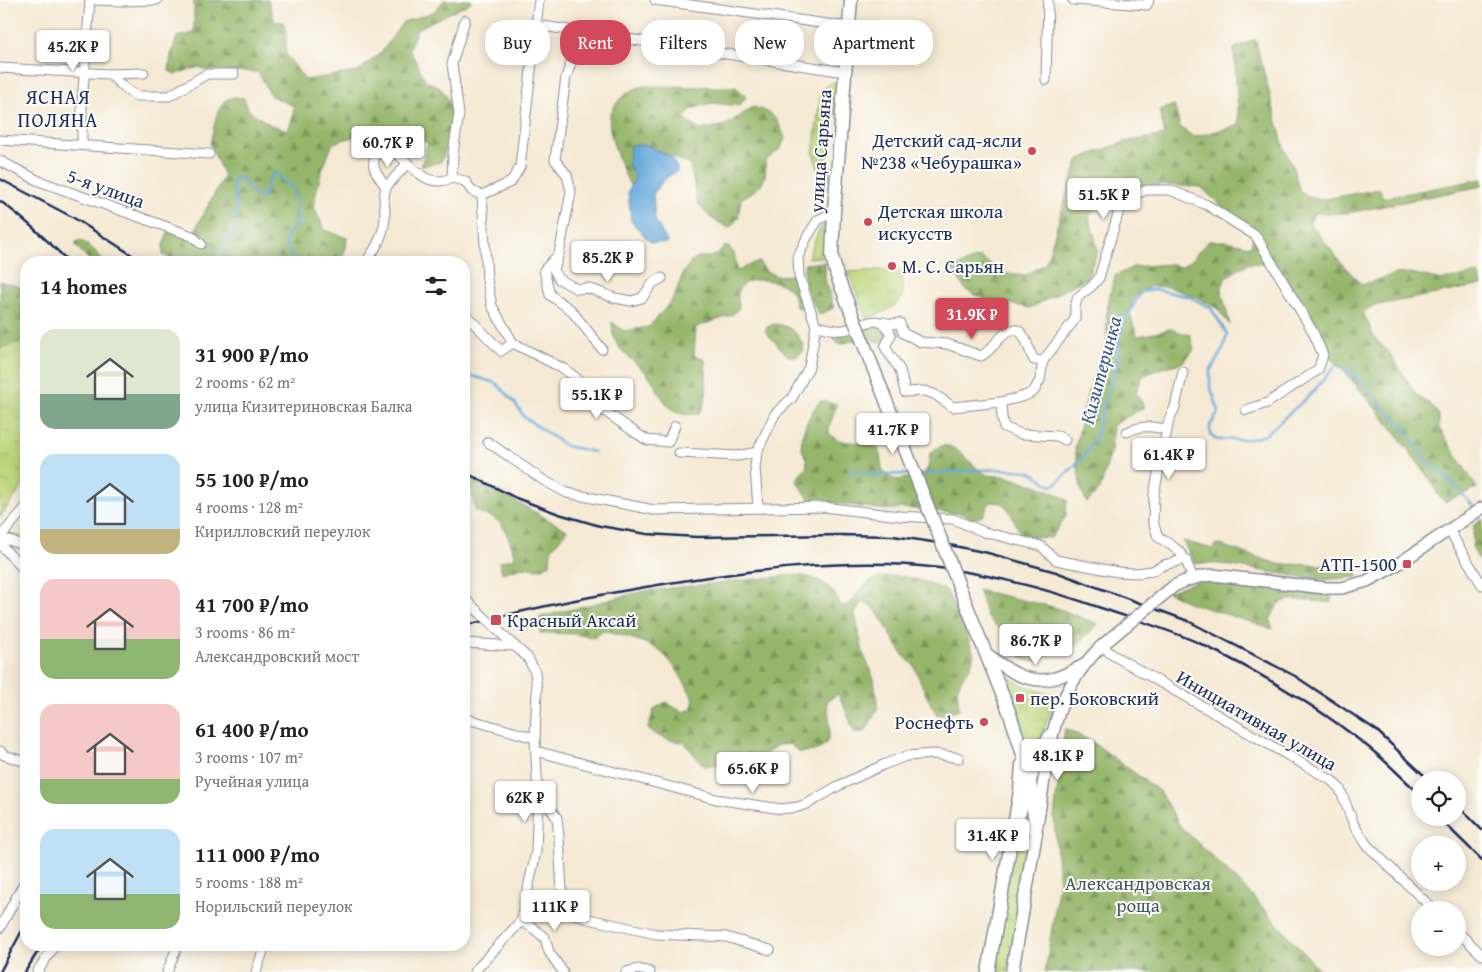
<!DOCTYPE html>
<html lang="en">
<head>
<meta charset="utf-8">
<style>
	body { margin:0; font-family:"Gentium Book Plus",serif; background:#f2f2f2; color:#222; height:100vh; display:flex; flex-direction:column; font-size:19px; white-space:nowrap }
	* { box-sizing:border-box; margin:0 }
	p { font-size:16px; color:#767676 }
	.icon { flex:none; width:28px; height:28px; fill:none; stroke:currentColor; stroke-width:2; stroke-linecap:round; stroke-linejoin:round }
	.map { position:relative; flex:1; overflow:hidden }
	.panel { position:absolute; left:20px; top:256px; width:450px; height:695px; display:flex; flex-direction:column; background:#fff; border-radius:20px; box-shadow:0 2px 12px #0003 }
	.panel>* { flex:none }
	.hud { position:absolute; left:485px; top:20px; width:475px; height:45px; display:flex; gap:10px }
	.buttons { position:absolute; left:1411px; top:771px; display:grid; gap:10px }
	.buttons a { display:grid; place-items:center; width:55px; height:55px; border-radius:50%; background:#fff; box-shadow:0 2px 12px #0003; font-size:25px }
	.price { position:absolute; translate:-50% -42px; padding:0 11px; border-radius:5px; background:#fff; color:#222; font-size:16px; line-height:32px; filter:drop-shadow(0 1px 2px #0008) }
	.price::after { content:''; position:absolute; left:50%; top:30px; width:15px; height:11px; margin-left:-8px; background:inherit; clip-path:polygon(0 0,100% 0,50% 100%) }
	.price.on { background:#d1495b; color:#fff }
	ul { padding:0; list-style:none }
	li { display:flex; align-items:center; gap:15px; height:125px; padding:0 20px }
	li span { display:grid; place-items:center; flex:none; width:140px; height:100px; border-radius:15px; color:#555 }
	li>.icon { margin-inline-start:auto }
	span .icon { width:60px; height:60px; fill:#fffc; stroke-width:1 }
	li b { font-size:21px }
	h2 { display:flex; justify-content:space-between; align-items:center; height:60px; padding:0 20px; font-size:21px }
	.tag { padding:0 18px; border-radius:20px; background:#fff; box-shadow:0 2px 12px #0003; font-size:18px; line-height:45px }
	.tag.on { background:#d1495b; color:#fff }
	.map>svg:first-child { display:block }
	.grass { fill:url(#grass-tufts); stroke:#6c826c }
	.forest { fill:url(#forest-firs); stroke:#587264 }
	.water { fill:#67a9db; stroke:#416c9c }
	.lines { fill:none; stroke-linecap:round; stroke-linejoin:round }
	.stream { stroke:#67a9db; stroke-width:2.5 }
	.minor-casing { stroke:#888c98; stroke-width:11 }
	.tertiary-casing { stroke:#888c98; stroke-width:14 }
	.secondary-casing { stroke:#888c98; stroke-width:15 }
	.minor { stroke:#fff; stroke-width:9 }
	.tertiary { stroke:#fff; stroke-width:11 }
	.secondary { stroke:#fff; stroke-width:12 }
	.rail { stroke:#1b2f5e; stroke-width:2.5 }
	.minor-bridge-casing { stroke:#888c98; stroke-width:11; stroke-linecap:butt }
	.tertiary-bridge-casing { stroke:#888c98; stroke-width:14; stroke-linecap:butt }
	.secondary-bridge-casing { stroke:#888c98; stroke-width:15; stroke-linecap:butt }
	.minor-bridge { stroke:#fff; stroke-width:9 }
	.tertiary-bridge { stroke:#fff; stroke-width:11 }
	.secondary-bridge { stroke:#fff; stroke-width:12 }
	.poi-dot { fill:#d1495b; stroke:#fdfcf7; stroke-width:2 }
	.labels { text-anchor:middle; dominant-baseline:central; stroke-width:4; stroke-linejoin:round; paint-order:stroke }
	.poi-label { font-size:19px; fill:#1b2f5e; stroke:#fdfcf7; text-anchor:start }
	.street-label { font-size:19px; fill:#1b2f5e; stroke:#fdfcf7 }
	.park-label { font-size:19px; fill:#435865; stroke:#fdfcf7 }
	.neighbourhood-label { font-size:20px; letter-spacing:1px; fill:#1b2f5e; stroke:#fdfcf7 }
	.water-label { font-size:20px; font-style:italic; fill:#365a8a; stroke:#fdfcf7 }
</style>
</head>
<body>
<div class="map">
<svg width="1482" height="972" viewBox="0 0 1482 972">
	<defs>
		<pattern id="grass-tufts" width="24" height="20" patternUnits="userSpaceOnUse" patternTransform="scale(1.25)"><rect width="24" height="20" fill="#bcd57a"/><path d="M3 7l-1-3M5 7V3M7 7l1-3M15 17l-1-3M17 17v-4M19 17l1-3" fill="none" stroke="#a1b76c"/></pattern>
		<pattern id="forest-firs" width="22" height="20" patternUnits="userSpaceOnUse" patternTransform="scale(1.25)"><rect width="22" height="20" fill="#95b66a"/><path d="M5 1l3.5 6h-7zM16 11l3.5 6h-7z" fill="#79945a"/></pattern>
	</defs>
	<rect width="100%" height="100%" fill="#fdfcf7"/>
	<filter id="ink" filterUnits="userSpaceOnUse"><feTurbulence type="fractalNoise" baseFrequency=".02" numOctaves="2"/><feDisplacementMap in="SourceGraphic" scale="10" xChannelSelector="R" yChannelSelector="G"/><feConvolveMatrix kernelMatrix="1 2 1 2 8 2 1 2 1" color-interpolation-filters="sRGB"/></filter>
	<filter id="wash" filterUnits="userSpaceOnUse"><feTurbulence type="fractalNoise" baseFrequency=".0096" numOctaves="4" result="noise"/><feDisplacementMap in="SourceGraphic" scale="20" xChannelSelector="R" yChannelSelector="G"/><feGaussianBlur stdDeviation="1.12" result="paint"/><feColorMatrix in="noise" values="0 0 0 0 0 0 0 0 0 0 0 0 0 0 0 0 0 1.4 0 .05"/><feComposite in="paint" operator="in"/></filter>
	<g filter="url(#wash)">
		<rect width="100%" height="100%" fill="#f5e9d3"/>
		<!-- grass -->
		<g class="grass">
			<path d="M838,81L835,116L830,117L827,169H831L830,179L821,178L813,154L821,92L830,83Z"/>
			<path d="M825,225L823,257L808,258L820,228Z"/>
			<path d="M896,269L901,271C902,277 904,285 903,291C901,307 879,315 866,318L848,272Z"/>
			<path d="M26,320V482L0,517V330Z"/>
			<path d="M1006,676L1020,684L1055,697L1033,762Z"/>
			<path d="M1025,829L1029,832L1030,838L1008,972H993L1008,874L1021,831Z"/>
		</g>
		<!-- forest -->
		<g class="forest">
			<path d="M194,0H268L275,22H283L286,30V54L305,80L357,72L381,53L403,22L434,12L444,0H472L470,3L417,29L409,49C412,54 425,79 426,81C430,84 437,84 440,88C460,109 450,139 441,162L421,166L428,143L413,136L382,141L356,136L333,143L321,173L313,206L325,230L347,238L346,248L340,262H176L163,255V245L169,231L190,239L224,176L210,144L217,114L225,100L234,97L244,98L249,111L271,125L288,130L293,117L294,106L271,96L261,77L257,72L205,70L199,67L175,74L169,71L171,55L177,37L194,33Z"/>
			<path d="M1255,39L1284,148L1292,164L1300,192L1319,200L1380,189L1383,198L1482,179V186L1348,213H1314L1310,223L1342,264L1362,285L1395,274L1411,273L1442,280L1478,274L1482,285L1373,306L1363,312L1374,337L1389,352L1417,396L1430,404L1439,415V428L1477,488L1445,502L1438,495L1431,481L1395,432L1351,379L1329,357L1279,266L1249,263L1226,277L1221,289L1230,325L1217,308L1196,297L1168,287L1151,286L1135,296L1129,311L1137,336L1150,334L1170,329L1190,335L1194,350L1182,363L1165,367L1143,376L1136,392L1144,407L1113,425L1111,452L1100,489L1087,503L1081,489L1075,449L1088,391L1100,364L1109,359C1104,329 1106,304 1115,276L1133,267L1170,264L1181,267L1189,262L1209,241H1225L1251,246L1253,236L1201,187L1161,185L1106,200L1089,216L1098,250L1087,278L1030,308L984,299L966,290L952,268L980,257L1003,273L1024,276L1046,263C1057,228 1066,193 1079,159L1124,142L1165,135L1159,110L1174,105L1180,127L1194,137L1239,125L1234,49Z"/>
			<path d="M644,86L736,87L746,97L739,106L712,103L691,109L684,119L700,130L726,125L753,107C774,112 777,118 785,138L781,148L765,161C768,184 760,187 741,199L738,218L729,228L711,218L698,204L690,165L647,145L628,163L635,178L631,187C623,172 606,132 610,116C615,100 629,89 644,86Z"/>
			<path d="M80,240L93,249L106,262H91L76,246V242Z"/>
			<path d="M724,247H729L734,253L737,271C746,268 750,263 759,262L767,272L777,276L793,275L795,289L803,308L796,307C794,303 795,296 792,292C785,280 743,272 738,292C737,297 739,303 739,308L732,315L696,327L694,355L705,360C706,378 710,398 699,414C692,414 682,416 676,412C662,404 658,387 648,375C639,364 625,357 617,344C613,337 612,330 612,322L624,331L649,327L673,299L684,271L691,262L698,257H709L718,254Z"/>
			<path d="M825,262V279L834,308L819,315C812,300 799,281 805,264Z"/>
			<path d="M0,281L26,289V340L0,348Z"/>
			<path d="M774,324C791,326 799,333 804,349L798,356L793,357L787,355L765,331L767,327Z"/>
			<path d="M877,325L883,327L887,334L883,342L860,339L840,344L835,340L834,335L836,333H849Z"/>
			<path d="M820,401L837,404L829,427V433C839,447 863,439 877,446L880,455L882,469L889,477L896,480L923,475L928,468L930,453C936,448 943,443 951,447C963,452 975,469 985,474C992,477 1001,475 1008,477C1030,484 1047,487 1067,500L1066,516L1051,538L1031,537L1021,535L1009,510L1002,503L990,502L983,516L973,519L963,514L904,508L887,510L810,500C807,495 801,489 798,484C794,474 808,472 807,463C807,458 803,453 802,448C799,433 811,412 820,401Z"/>
			<path d="M470,476L567,530L551,550L550,564L540,569L522,567L502,573L499,562L515,558C510,544 508,527 494,518C488,514 483,516 475,510Z"/>
			<path d="M1482,518V556L1478,559L1472,547L1474,525Z"/>
			<path d="M1183,541L1213,549L1217,544L1278,564L1323,565V570L1357,569L1358,577L1322,580L1219,564L1194,563Z"/>
			<path d="M793,575C817,576 832,584 841,606L849,605C855,597 862,586 870,581C895,569 923,581 946,590L963,625L974,654L971,666L961,680L957,690L959,709L948,714L937,715L927,697L914,666L903,655L876,610L864,601L855,613L863,653L874,679L878,708L865,732H854L845,708L838,694L827,701C830,728 838,754 798,752L790,744L777,745L761,758C738,754 726,765 704,766L684,742C670,741 659,738 648,729L654,709L666,702L682,712L692,709L694,699C686,686 679,671 669,660C654,641 625,637 603,631L594,638L576,634L540,633V617L645,591Z"/>
			<path d="M1202,579L1224,580L1245,586L1287,589L1331,595V603C1318,602 1287,595 1278,605C1275,609 1273,615 1270,620L1273,629L1187,602L1168,592Z"/>
			<path d="M978,590L1057,608L1098,624L1077,645L1064,651L1049,654L1040,660L1030,662L1018,655L1007,645L1008,638L987,617Z"/>
			<path d="M1065,728L1094,743L1159,791L1181,827L1243,886L1321,972H1045L1059,882L1054,817Z"/>
		</g>
		<!-- water -->
		<path class="water" d="M630,145H647L672,158L678,170L665,179L653,194L655,220L668,243L650,242L631,221L628,191L635,178L628,163Z"/>
		<g class="lines">
			<!-- stream -->
			<g class="stream">
				<path d="M221,252C236,225 242,216 232,184L235,177L243,180C248,190 253,194 263,198L271,175L278,173L282,180C300,186 296,211 297,227L287,233L285,244L295,262"/>
				<path d="M464,371L472,376L496,383L515,403L524,417L566,446L594,452"/>
				<path d="M849,471L876,475L911,474"/>
				<path d="M919,474C942,473 1016,465 1033,473C1039,476 1045,483 1052,486L1056,484L1084,456L1096,437L1099,420L1118,360L1120,333L1126,319L1141,292L1154,289L1190,297L1211,308L1227,334L1223,349L1210,371V386L1219,411L1210,426V434L1217,440L1251,439L1265,435L1311,394L1336,365L1343,366L1362,381L1377,401L1406,430L1424,458L1452,483L1476,509"/>
			</g>
		</g>
	</g>
	<g filter="url(#ink)">
		<g class="lines">
			<defs>
				<g id="minor">
					<path d="M96,0L123,1L157,0"/>
					<path d="M655,0L849,27"/>
					<path d="M1073,0L1147,5L1149,0"/>
					<path d="M536,25L845,72"/>
					<path d="M580,32L575,52L566,77L555,160L567,175L571,192L559,254L544,270L550,295L571,310L602,349"/>
					<path d="M0,68L109,74L128,91L137,96H169L207,74H234"/>
					<path d="M109,74L144,73"/>
					<path d="M1046,80L1048,0"/>
					<path d="M0,140L209,154"/>
					<path d="M82,144V103L90,0"/>
					<path d="M0,161L39,181L192,236L201,244"/>
					<path d="M452,178L465,181L472,191L482,195"/>
					<path d="M386,187L407,164"/>
					<path d="M558,257L554,270L559,279L577,289L588,288L615,298L631,301L642,298L653,283L662,278"/>
					<path d="M366,262C377,247 386,231 385,211C384,200 383,199 386,187C375,172 366,162 383,147C410,154 419,192 452,178L453,153L459,114L452,64L465,20"/>
					<path d="M464,313L501,351L513,343L492,306L487,280L482,195L511,182L520,167L539,0"/>
					<path d="M883,322L892,324L900,323L903,333L921,342L947,344L981,356C994,351 1008,318 1022,334C1028,341 1029,352 1034,360L1043,361"/>
					<path d="M816,326C824,327 835,331 843,330C862,327 880,309 891,335L885,347L900,370L905,392L924,391L934,394L953,407L1001,402L1025,396L1034,391L1040,380L1043,361L1075,319V306L1078,297L1091,287L1099,278L1118,214L1129,196L1147,190H1170L1207,205L1256,236L1313,332L1323,355L1318,370L1267,403L1246,410"/>
					<path d="M513,343L564,369L575,377L603,410L636,433L647,440L668,442L675,426"/>
					<path d="M1183,372L1175,407L1169,420L1154,494L1153,522L1158,537C1179,549 1185,554 1192,577"/>
					<path d="M1001,402L1002,418L1004,427L1021,434L1058,436L1065,440"/>
					<path d="M1127,432C1141,425 1152,426 1167,430"/>
					<path d="M488,442L543,480L567,493L654,510L823,507L900,516L953,519L984,532L1041,546L1056,560L1118,572L1136,573L1152,571L1164,565L1186,559"/>
					<path d="M679,453L738,456L757,452"/>
					<path d="M758,508L755,467L757,452L775,414L792,398L809,367L816,326L799,276L798,257L807,237L818,220L834,212"/>
					<path d="M1449,530L1482,585"/>
					<path d="M0,537L26,507"/>
					<path d="M0,541L9,540L26,546"/>
					<path d="M0,544L26,572"/>
					<path d="M464,643L515,646"/>
					<path d="M1102,645L1111,654L1331,780L1340,789L1354,825L1367,845L1434,910"/>
					<path d="M464,718L535,738"/>
					<path d="M0,751L4,755L26,762"/>
					<path d="M536,751L716,799L781,809L798,807L809,803L838,786L883,765L906,756L934,754L959,758"/>
					<path d="M538,796L550,808L557,818L559,838L562,892L569,911L584,918L656,934L726,937L770,950"/>
					<path d="M521,921L533,928L545,938L549,952L563,972"/>
					<path d="M0,928L26,879"/>
					<path d="M1458,932L1482,955"/>
					<path d="M37,972L55,945"/>
					<path d="M167,972L178,945"/>
					<path d="M256,972L265,945"/>
					<path d="M474,972L521,921L536,852L538,796L535,738L537,690L535,672L528,658L506,638"/>
					<path d="M626,972L638,969L650,972"/>
				</g>
				<g id="tertiary">
					<path d="M1174,586C1188,579 1198,576 1213,575L1325,588H1342L1367,581L1395,566L1482,508"/>
					<path d="M987,654C1006,669 1026,684 1051,679C1062,677 1074,670 1084,665"/>
					<path d="M1020,813L1040,751L1050,735"/>
					<path d="M1037,825C1043,789 1047,749 1058,715C1067,685 1088,656 1112,637"/>
					<path d="M1013,836L1024,824L1032,827L1036,833"/>
				</g>
				<g id="secondary">
					<path d="M837,276L832,256L834,212L851,0"/>
					<path d="M974,624L1010,714L1025,761L1030,782L1036,833L1012,972"/>
					<path d="M988,972L1020,791L1022,765"/>
				</g>
			</defs>
			<!-- minor casing -->
			<use href="#minor" class="minor-casing"/>
			<!-- tertiary casing -->
			<use href="#tertiary" class="tertiary-casing"/>
			<!-- secondary casing -->
			<use href="#secondary" class="secondary-casing"/>
			<!-- minor -->
			<use href="#minor" class="minor"/>
			<!-- tertiary -->
			<use href="#tertiary" class="tertiary"/>
			<!-- secondary -->
			<use href="#secondary" class="secondary"/>
			<!-- rail -->
			<g class="rail">
				<path d="M0,179L74,218L143,262"/>
				<path d="M0,201C25,219 47,240 69,262"/>
				<path d="M464,472L516,498L559,514L600,526L647,534L697,537L840,535L893,536L945,544L988,553L1056,572L1188,621L1295,676L1376,730L1429,780"/>
				<path d="M464,626C540,605 617,591 695,579C760,570 824,562 889,564C962,566 1036,585 1104,609C1136,620 1170,630 1201,644C1263,674 1326,711 1379,756C1393,768 1406,782 1420,794"/>
				<path d="M1458,806L1482,830"/>
				<path d="M1439,818L1482,860"/>
				<path d="M0,972L26,923"/>
				<path d="M25,972L42,945"/>
			</g>
			<defs>
				<path id="minor-bridge" d="M464,598L506,638"/>
				<path id="tertiary-bridge" d="M1112,637L1174,586"/>
				<path id="secondary-bridge" d="M837,276L974,624"/>
			</defs>
			<!-- minor-bridge casing -->
			<use href="#minor-bridge" class="minor-bridge-casing"/>
			<!-- tertiary-bridge casing -->
			<use href="#tertiary-bridge" class="tertiary-bridge-casing"/>
			<!-- secondary-bridge casing -->
			<use href="#secondary-bridge" class="secondary-bridge-casing"/>
			<!-- minor-bridge -->
			<use href="#minor-bridge" class="minor-bridge"/>
			<!-- tertiary-bridge -->
			<use href="#tertiary-bridge" class="tertiary-bridge"/>
			<!-- secondary-bridge -->
			<use href="#secondary-bridge" class="secondary-bridge"/>
		</g>
	</g>
	<!-- markers -->
	<g class="poi-dot">
		<circle cx="1032" cy="151" r="5"/>
		<circle cx="868" cy="222" r="5"/>
		<circle cx="892" cy="266" r="5"/>
		<rect x="1402" y="559" width="10" height="10" rx="2.5"/>
		<rect x="490" y="614" width="12" height="12" rx="2.5"/>
		<rect x="1015" y="693" width="10" height="10" rx="2.5"/>
		<circle cx="984" cy="722" r="5"/>
	</g>
	<g class="labels">
		<!-- poi labels -->
		<g class="poi-label">
			<text x="1022" y="140" text-anchor="end">Детский сад-ясли<tspan x="1022" dy="22">№238 «Чебурашка»</tspan></text>
			<text x="878" y="211">Детская школа<tspan x="878" dy="22">искусств</tspan></text>
			<text x="902" y="266">М. С. Сарьян</text>
			<text x="1397" y="564" text-anchor="end">АТП-1500</text>
			<text x="507" y="620">Красный Аксай</text>
			<text x="1030" y="698">пер. Боковский</text>
			<text x="974" y="722" text-anchor="end">Роснефть</text>
		</g>
		<!-- street labels -->
		<g class="street-label">
			<text transform="translate(820 151) rotate(-86)">улица Сарьяна</text>
			<text transform="translate(106 188) rotate(20)">5-я улица</text>
			<text transform="translate(1257 720) rotate(30)">Инициативная улица</text>
		</g>
		<!-- park labels -->
		<g class="park-label">
			<text x="1138" y="883">Александровская<tspan x="1138" dy="22">роща</tspan></text>
		</g>
		<!-- neighbourhood labels -->
		<g class="neighbourhood-label">
			<text x="58" y="96">ЯСНАЯ<tspan x="58" dy="23">ПОЛЯНА</tspan></text>
		</g>
		<!-- water labels -->
		<g class="water-label">
			<text transform="translate(1100 370) rotate(-75)">Кизитеринка</text>
		</g>
	</g>
</svg>
<div class="buttons">
<a><svg class="icon" aria-label="locate" viewBox="0 0 24 24"><circle cx="12" cy="12" r="6"/><path d="M12 2v4M12 18v4M2 12h4M18 12h4"/></svg></a>
<a>+</a>
<a>−</a>
</div>
<b class="price" style="left:73px;top:72px">45.2K ₽</b>
<b class="price" style="left:388px;top:168px">60.7K ₽</b>
<b class="price" style="left:1104px;top:220px">51.5K ₽</b>
<b class="price" style="left:608px;top:283px">85.2K ₽</b>
<b class="price on" style="left:972px;top:340px">31.9K ₽</b>
<b class="price" style="left:597px;top:420px">55.1K ₽</b>
<b class="price" style="left:893px;top:455px">41.7K ₽</b>
<b class="price" style="left:1169px;top:480px">61.4K ₽</b>
<b class="price" style="left:1036px;top:666px">86.7K ₽</b>
<b class="price" style="left:1058px;top:781px">48.1K ₽</b>
<b class="price" style="left:753px;top:794px">65.6K ₽</b>
<b class="price" style="left:525px;top:823px">62K ₽</b>
<b class="price" style="left:993px;top:861px">31.4K ₽</b>
<b class="price" style="left:555px;top:932px">111K ₽</b>
<div class="hud">
<a class="tag">Buy</a>
<a class="tag on">Rent</a>
<a class="tag">Filters</a>
<a class="tag">New</a>
<a class="tag">Apartment</a>
</div>
<section class="panel">
<h2>14 homes<svg class="icon" aria-label="filters" viewBox="0 0 24 24"><path d="M4 7h16M4 17h16"/><circle cx="9" cy="7" r="2"/><circle cx="15" cy="17" r="2"/></svg></h2>
<ul>
<li><span style="background:linear-gradient(#dfe7d0 65%,#7fa58c 0)"><svg class="icon" aria-label="home" viewBox="0 0 24 24"><path d="M3 11l9-7 9 7M6 9v11h12V9"/></svg></span><div><b>31 900 ₽/mo</b><p>2 rooms · 62 m²</p><p>улица Кизитериновская Балка</p></div></li>
<li><span style="background:linear-gradient(#bfe0f5 75%,#c2b280 0)"><svg class="icon" aria-label="home" viewBox="0 0 24 24"><path d="M3 11l9-7 9 7M6 9v11h12V9"/></svg></span><div><b>55 100 ₽/mo</b><p>4 rooms · 128 m²</p><p>Кирилловский переулок</p></div></li>
<li><span style="background:linear-gradient(#f6c9c9 60%,#8fb573 0)"><svg class="icon" aria-label="home" viewBox="0 0 24 24"><path d="M3 11l9-7 9 7M6 9v11h12V9"/></svg></span><div><b>41 700 ₽/mo</b><p>3 rooms · 86 m²</p><p>Александровский мост</p></div></li>
<li><span style="background:linear-gradient(#f6c9c9 75%,#8fb573 0)"><svg class="icon" aria-label="home" viewBox="0 0 24 24"><path d="M3 11l9-7 9 7M6 9v11h12V9"/></svg></span><div><b>61 400 ₽/mo</b><p>3 rooms · 107 m²</p><p>Ручейная улица</p></div></li>
<li><span style="background:linear-gradient(#bfe0f5 65%,#8fb573 0)"><svg class="icon" aria-label="home" viewBox="0 0 24 24"><path d="M3 11l9-7 9 7M6 9v11h12V9"/></svg></span><div><b>111 000 ₽/mo</b><p>5 rooms · 188 m²</p><p>Норильский переулок</p></div></li>
</ul>
</section>
</div>
</body>
</html>
